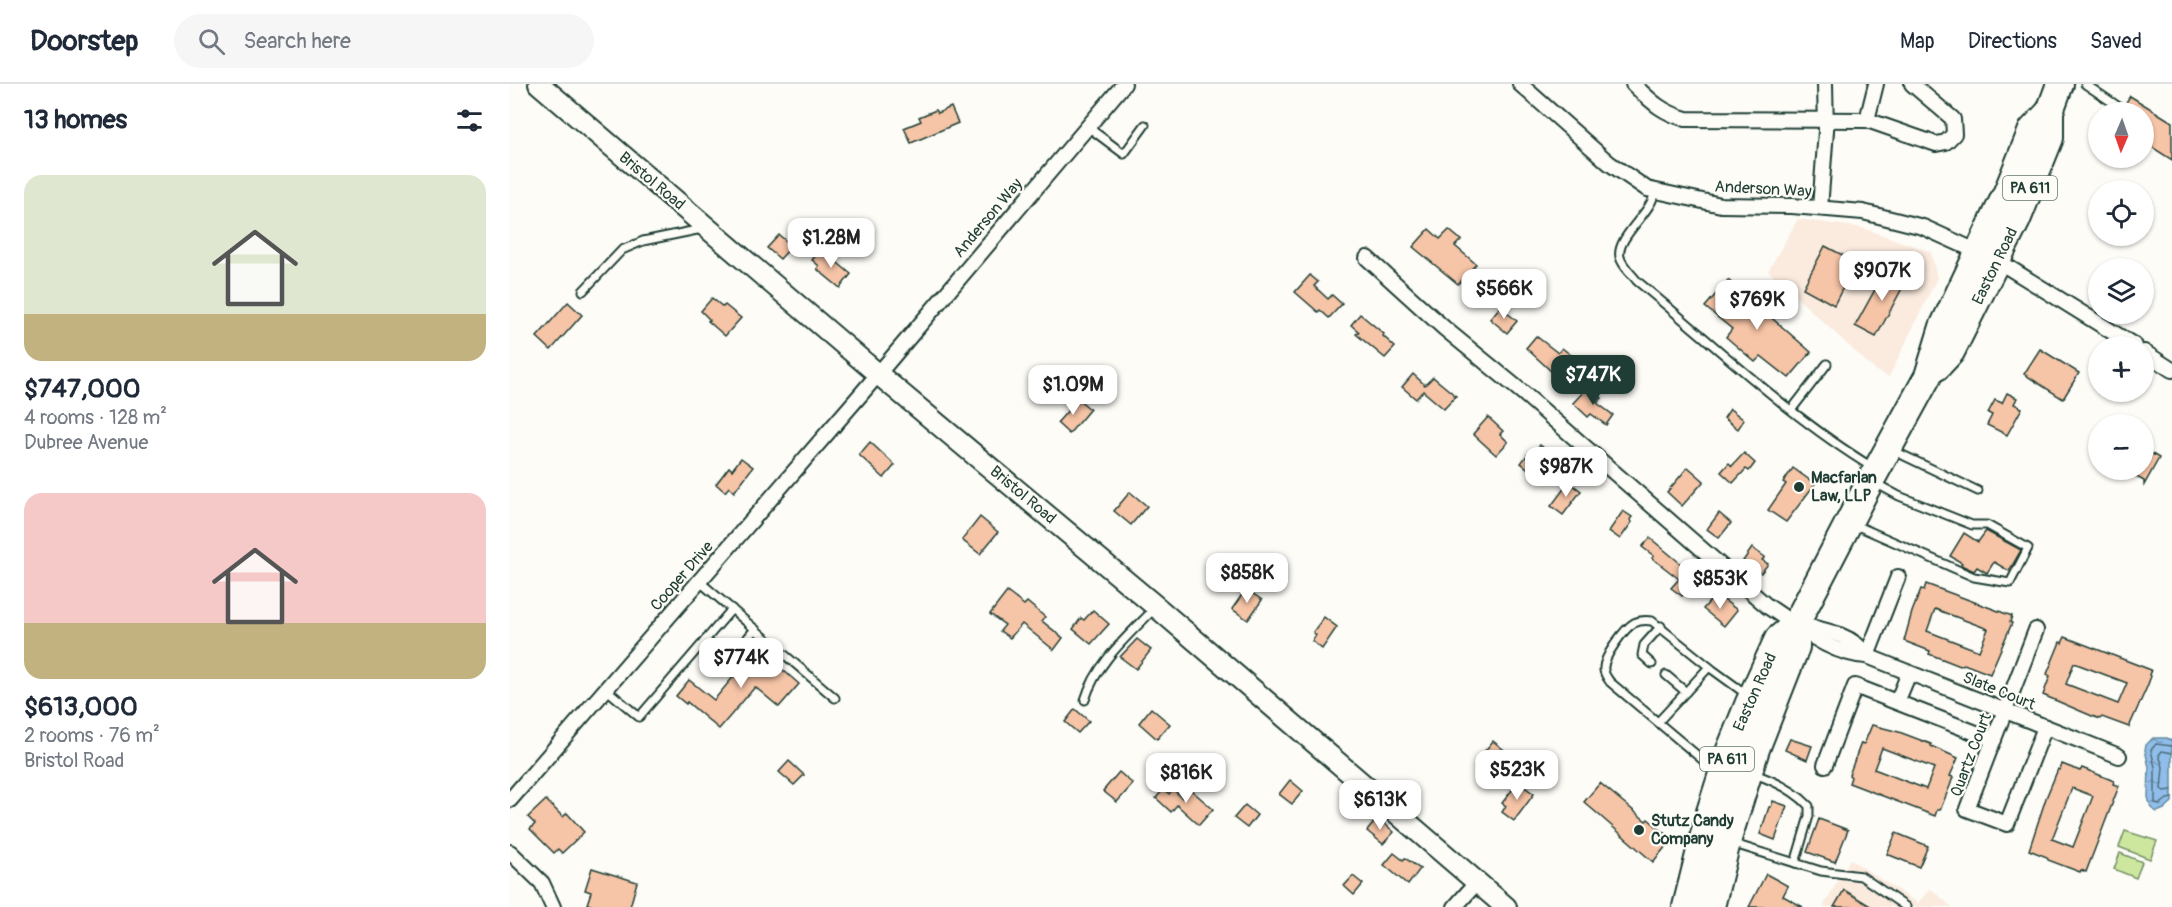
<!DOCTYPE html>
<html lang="en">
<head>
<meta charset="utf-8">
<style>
	body { margin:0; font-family:Pangolin,sans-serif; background:#f6f6f7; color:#1f2937; height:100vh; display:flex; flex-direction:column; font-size:22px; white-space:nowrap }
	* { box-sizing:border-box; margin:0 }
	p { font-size:20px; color:#747a83 }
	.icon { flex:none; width:33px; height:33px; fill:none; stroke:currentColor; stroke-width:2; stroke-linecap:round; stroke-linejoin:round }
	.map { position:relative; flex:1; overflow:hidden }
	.panel { display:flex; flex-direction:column; background:#fff; width:510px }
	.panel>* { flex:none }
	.needle { width:39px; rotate:182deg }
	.buttons { position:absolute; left:1578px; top:18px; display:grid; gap:12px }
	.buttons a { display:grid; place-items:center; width:66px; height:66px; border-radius:50%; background:#fff; box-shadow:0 2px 4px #0004; font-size:30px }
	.price { position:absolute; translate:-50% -51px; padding:0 14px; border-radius:12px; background:#fff; color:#222; font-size:20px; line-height:39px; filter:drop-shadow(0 2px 3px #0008) }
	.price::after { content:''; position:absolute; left:50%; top:36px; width:18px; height:14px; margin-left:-9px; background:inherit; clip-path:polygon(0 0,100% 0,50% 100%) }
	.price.current { background:#1f3d34; color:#fff }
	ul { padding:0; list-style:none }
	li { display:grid; align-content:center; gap:12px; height:318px; padding:0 24px }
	li span { display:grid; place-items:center; height:186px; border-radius:18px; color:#555 }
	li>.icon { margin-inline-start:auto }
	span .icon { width:108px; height:108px; fill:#fffc; stroke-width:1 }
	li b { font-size:26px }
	h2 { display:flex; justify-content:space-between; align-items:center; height:72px; padding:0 24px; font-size:26px }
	header { display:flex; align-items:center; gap:36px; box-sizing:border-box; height:84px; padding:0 30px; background:#fff; border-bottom:2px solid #e0e1e3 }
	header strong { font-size:28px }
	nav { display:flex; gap:33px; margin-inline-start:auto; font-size:21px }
	.search { width:420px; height:54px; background:#f6f6f7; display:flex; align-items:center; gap:15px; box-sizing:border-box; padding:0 21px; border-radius:33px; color:#747a83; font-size:22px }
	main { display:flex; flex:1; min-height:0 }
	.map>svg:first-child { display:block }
	.built { fill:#fbebdf }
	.green { fill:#cde89e; stroke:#769269; stroke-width:1.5 }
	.water { fill:url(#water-ripples); stroke:#638aa1; stroke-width:1.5 }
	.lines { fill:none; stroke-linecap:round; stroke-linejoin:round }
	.shore { stroke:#4d707d; stroke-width:1.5 }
	.building { fill:#f6c4a6; stroke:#1f3d34; stroke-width:1.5; fill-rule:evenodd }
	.lane-casing { stroke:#1f3d34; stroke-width:11 }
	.street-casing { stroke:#1f3d34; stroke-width:18 }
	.secondary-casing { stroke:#1f3d34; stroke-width:24 }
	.highway-casing { stroke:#1f3d34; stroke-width:30 }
	.lane { stroke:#fdfcf7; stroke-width:7 }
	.street { stroke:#fdfcf7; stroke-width:14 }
	.secondary { stroke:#fdfcf7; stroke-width:20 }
	.highway { stroke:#fdfcf7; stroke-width:26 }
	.poi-dot { fill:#1f3d34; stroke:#fdfcf7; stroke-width:2 }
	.labels { text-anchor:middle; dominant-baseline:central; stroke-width:4.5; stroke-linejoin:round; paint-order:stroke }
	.shield { fill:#fdfcf7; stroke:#62766e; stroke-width:1.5 }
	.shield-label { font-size:15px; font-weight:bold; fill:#1f3d34 }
	.street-label { font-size:16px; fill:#1f3d34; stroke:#fdfcf7 }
	.poi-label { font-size:16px; font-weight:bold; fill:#1f3d34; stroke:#fdfcf7; text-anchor:start }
</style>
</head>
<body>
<header>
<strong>Doorstep</strong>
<div class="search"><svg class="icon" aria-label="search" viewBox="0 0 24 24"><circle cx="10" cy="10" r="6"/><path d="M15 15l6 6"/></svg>Search here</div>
<nav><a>Map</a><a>Directions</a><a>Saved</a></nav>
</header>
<main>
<section class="panel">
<h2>13 homes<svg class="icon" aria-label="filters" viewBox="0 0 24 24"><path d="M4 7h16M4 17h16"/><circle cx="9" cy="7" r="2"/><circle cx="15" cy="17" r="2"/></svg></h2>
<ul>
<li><span style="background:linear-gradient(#dfe7d0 75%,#c2b280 0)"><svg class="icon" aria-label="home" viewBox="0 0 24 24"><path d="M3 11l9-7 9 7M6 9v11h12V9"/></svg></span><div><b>$747,000</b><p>4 rooms · 128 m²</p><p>Dubree Avenue</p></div></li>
<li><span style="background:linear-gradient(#f6c9c9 70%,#c2b280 0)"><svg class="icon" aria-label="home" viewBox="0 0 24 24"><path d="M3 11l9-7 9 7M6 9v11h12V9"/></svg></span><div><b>$613,000</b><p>2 rooms · 76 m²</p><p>Bristol Road</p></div></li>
</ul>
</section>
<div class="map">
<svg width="1662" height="823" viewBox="0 0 1662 823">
	<defs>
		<pattern id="water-ripples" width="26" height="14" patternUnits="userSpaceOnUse" patternTransform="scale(1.5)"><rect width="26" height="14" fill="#91bdea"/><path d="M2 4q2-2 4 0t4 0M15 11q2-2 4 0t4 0" fill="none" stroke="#769bbe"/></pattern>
	</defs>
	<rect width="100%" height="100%" fill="#fdfcf7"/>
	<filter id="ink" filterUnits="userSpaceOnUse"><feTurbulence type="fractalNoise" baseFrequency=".0167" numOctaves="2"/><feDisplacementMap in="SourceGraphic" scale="12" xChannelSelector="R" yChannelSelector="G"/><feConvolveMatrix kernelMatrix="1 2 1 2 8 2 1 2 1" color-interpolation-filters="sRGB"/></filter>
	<g filter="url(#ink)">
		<!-- built -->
		<g class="built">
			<path d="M1288,135L1353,144L1421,168L1427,194L1379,293L1366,287L1258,187Z"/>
			<path d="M1340,775L1408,819L1420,804L1442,823H1313Z"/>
		</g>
		<!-- green -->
		<g class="green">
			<path d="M1615,747L1647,757L1640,775L1609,763Z"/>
			<path d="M1610,769L1632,778L1626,794L1604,785Z"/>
		</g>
		<!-- water -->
		<path class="water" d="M1643,654H1657L1662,657V718L1654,725L1647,728L1641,724L1638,713L1639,683L1635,666L1636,661Z"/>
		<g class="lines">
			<!-- shore -->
			<g class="shore">
				<path d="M1662,662L1646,660L1641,666L1645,683V719L1649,721L1657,715L1662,714"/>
				<path d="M1662,669L1652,667L1649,671L1653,683L1651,705L1654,707L1662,706"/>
			</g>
		</g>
		<!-- building -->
		<g class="building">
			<path d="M1620,12L1662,38V76L1634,58V28H1616L1617,23L1615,20Z"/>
			<path d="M441,23L448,39L401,59L394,44L411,37L409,33L426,26L428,29Z"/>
			<path d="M919,145L930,155L939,146L951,156L945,162L966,180L948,200L903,163Z"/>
			<path d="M269,151L282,162L270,175L257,164Z"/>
			<path d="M1315,162L1346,178L1324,221L1293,204Z"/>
			<path d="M311,165L341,190L330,204L307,185L309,182L302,176Z"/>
			<path d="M1378,182L1398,193L1366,253L1345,242Z"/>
			<path d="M800,191L808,198L804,202L818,215L822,211L832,220L819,234L810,226L808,228L785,208Z"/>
			<path d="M1218,196L1301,268L1279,294L1251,272L1245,278L1216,253L1222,245L1195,223Z"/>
			<path d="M202,214L213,223L215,221L231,234L215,252L198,237L200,236L191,227Z"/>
			<path d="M58,218L72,231L41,266L27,253Z"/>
			<path d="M990,223L1007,237L997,249L980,235Z"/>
			<path d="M850,230L874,250L873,252L885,263L875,274L846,250L849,248L841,241Z"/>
			<path d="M1026,252L1048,269L1052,264L1061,271L1047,288L1044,286L1042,288L1016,264Z"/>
			<path d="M1530,265L1569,289L1553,315L1514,290Z"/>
			<path d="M903,290L915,301L923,293L946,312L934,325L913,307L906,315L892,303Z"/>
			<path d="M1079,302L1092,314L1087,319L1103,331L1096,341L1081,330L1078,333L1063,319Z"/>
			<path d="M1497,309L1507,314L1504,320L1512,324L1497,351L1477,341L1482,331L1478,329L1485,316L1492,319Z"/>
			<path d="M568,315L580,325L559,350L547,339Z"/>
			<path d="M1220,325L1234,336L1228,345L1214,334Z"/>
			<path d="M978,333L993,347L990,350L998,358L986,371L963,350Z"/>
			<path d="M360,358L385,381L374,394L349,371Z"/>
			<path d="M1030,361L1042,370L1026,391L1011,379L1021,366L1024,368Z"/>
			<path d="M1634,365L1649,374L1634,401V397L1614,386H1634Z"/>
			<path d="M1234,369L1245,379L1239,387L1236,385L1223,399L1211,388L1219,379L1222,382Z"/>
			<path d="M231,374L243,383L224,408L219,403L215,408L206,400L219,383L222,386Z"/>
			<path d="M1178,383L1194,397L1172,422L1157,408Z"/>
			<path d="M1283,384L1305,400L1276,438L1258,426L1276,400L1273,398Z"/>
			<path d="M1059,398L1071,407L1053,431L1041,422Z"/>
			<path d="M620,408L637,422L621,441L604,427Z"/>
			<path d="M1113,427L1122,433L1120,436L1122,438L1110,455L1099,447Z"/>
			<path d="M1209,429L1221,439L1209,454L1197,445Z"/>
			<path d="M470,433L488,448L470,470L452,456Z"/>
			<path d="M1476,447L1511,466L1499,487L1484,478L1477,489L1467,483L1464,487L1451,481L1452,479L1440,472L1454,449L1468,458Z"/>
			<path d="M1140,454L1188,494L1172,512L1161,504L1169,495L1142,474L1144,472L1132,463Z"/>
			<path d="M1242,464L1255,473L1252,476L1258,480L1251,489L1233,477Z"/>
			<path d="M1416,500L1502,532L1500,538L1502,539L1480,590L1454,580L1450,582L1435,576L1419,570L1420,567L1394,557L1402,528L1411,505L1414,506ZM1425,525L1478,545L1469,567L1417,547Z"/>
			<path d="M736,505L752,516L738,536L722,525Z"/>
			<path d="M497,508L514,521L517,518L535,533L532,537L553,554L544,566L512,540L500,554L490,547L495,541L480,530Z"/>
			<path d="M1206,510L1227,526L1214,542L1193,525Z"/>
			<path d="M583,526L599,540L581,560L563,545L571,534L574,536Z"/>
			<path d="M814,533L827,543L812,565L802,557L806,551L803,548Z"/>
			<path d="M1555,553L1641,586L1639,591L1641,592L1637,603L1619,643L1592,633L1590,635L1582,632L1533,611L1540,592L1537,590L1550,558L1552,559ZM1564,579L1617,599L1608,620L1556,600Z"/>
			<path d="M627,555L641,566L626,585L610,573Z"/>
			<path d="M249,565L289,600L269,623L245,603L209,645L177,618L176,620L166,612L179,596L204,616L235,579L231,576L238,569L242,573Z"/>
			<path d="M641,624L660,640L647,655L629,639Z"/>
			<path d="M565,625L579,637L568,649L555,638Z"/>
			<path d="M1362,641L1389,648L1421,660V662L1448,674L1440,692L1443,693L1440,702L1430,726H1427L1425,732L1339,699L1341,693L1339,691L1351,659L1354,660ZM1372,664L1424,684L1416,705L1364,685Z"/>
			<path d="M1280,655L1302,662L1297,676L1275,666Z"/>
			<path d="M983,657L1014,682L1004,692L974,668Z"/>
			<path d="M279,677L294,691L284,701L269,688Z"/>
			<path d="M1552,680L1570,687L1572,684L1604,697L1603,700L1609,702L1576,788L1571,786L1570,788L1538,776L1537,773L1519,766L1536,714L1548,685L1550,686ZM1562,704L1583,712L1563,763L1542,755Z"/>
			<path d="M609,688L623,700L607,718L593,707Z"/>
			<path d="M780,696L793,707L782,720L769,710Z"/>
			<path d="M1008,698L1024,710L1004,737L992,728L996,722L992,719Z"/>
			<path d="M1090,699L1136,737L1138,735L1162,755L1143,778L1074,718Z"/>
			<path d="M654,705L659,710L663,705L672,714L680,705L703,725L689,741L667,721L661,728L646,714Z"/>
			<path d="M36,716L53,733L57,729L74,748L52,769L48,765L44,769L20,745L25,740L18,733Z"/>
			<path d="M1263,717L1277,722L1265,756L1250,750L1259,723H1261Z"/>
			<path d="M735,721L747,731L737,744L724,734Z"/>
			<path d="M868,734L884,748L873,760L857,747Z"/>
			<path d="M1309,735L1338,746L1325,778L1297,768Z"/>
			<path d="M1386,749L1418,762L1409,783L1377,770Z"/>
			<path d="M884,769L893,776L895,774L910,785L898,801L874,781Z"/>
			<path d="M82,784L127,798L120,823H88L77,820L81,808L75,806Z"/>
			<path d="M1256,790L1278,802L1273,812L1293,823H1239Z"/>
			<path d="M843,792L853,800L844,811L834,802Z"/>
			<path d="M1334,806L1362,823H1324Z"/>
		</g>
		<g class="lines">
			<defs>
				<g id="lane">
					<path d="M1575,0L1612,25"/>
					<path d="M578,43L614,70L635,41"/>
					<path d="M1145,107C1144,111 1143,116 1140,120C1133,134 1106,157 1110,173C1112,182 1122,190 1127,197C1203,259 1278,332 1362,383"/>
					<path d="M73,207L112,166L133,157L192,145"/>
					<path d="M1282,325L1317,280"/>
					<path d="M1382,366L1468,407"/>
					<path d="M1343,440L1464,493L1500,499L1518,464L1477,441H1462L1389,412L1365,399"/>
					<path d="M189,497L325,614"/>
					<path d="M195,556L214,570L223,569L228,565L245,545"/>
					<path d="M1142,580L1132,571L1134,561L1151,542"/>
					<path d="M1156,591L1176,608"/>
					<path d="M96,605L129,633L222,525"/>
					<path d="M575,616C586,579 618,552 644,525"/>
					<path d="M1148,638L1199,583"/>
					<path d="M1207,688L1100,598C1098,595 1094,590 1094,586C1092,574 1115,544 1124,539C1130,536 1136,536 1142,537L1203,586L1236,610"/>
					<path d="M1244,690C1265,697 1284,706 1299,722V732L1285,779"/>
					<path d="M1221,759L1311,787L1351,792L1396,823"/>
				</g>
				<g id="street">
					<path d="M1010,0L1099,79L1137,105L1211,121L1282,122L1353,128L1413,143L1488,177L1625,262"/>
					<path d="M1123,0C1141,17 1151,28 1176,35L1357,36L1426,60L1436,58L1444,50L1443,35L1402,0"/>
					<path d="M1357,36L1366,0"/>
					<path d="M1310,124L1316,47L1315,0"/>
					<path d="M857,174L934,244L1012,308L1257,522C1289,542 1318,570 1357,572L1609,672"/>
					<path d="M1634,268L1662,286"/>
					<path d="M1291,541C1315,546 1344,551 1357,572"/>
					<path d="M1526,546L1457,725L1497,740L1535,643"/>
					<path d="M1357,572L1388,493"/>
					<path d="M1387,618L1399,589"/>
					<path d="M1315,681L1345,602L1484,656"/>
					<path d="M0,716L352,309L614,0"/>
					<path d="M0,768L32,799L43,823"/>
					<path d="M945,823L967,798"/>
				</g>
				<path id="secondary" d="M29,0L368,290L643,520L996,823"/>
				<g id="highway">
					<path d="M1427,283L1441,268L1507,136L1540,54V27L1550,0"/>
					<path d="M1176,823L1199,731L1219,668L1238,621L1268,555L1286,540L1354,409L1418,292L1433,243L1497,108L1522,46L1540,27"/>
					<path d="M1201,823L1217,758L1246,665L1286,563V540"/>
				</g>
			</defs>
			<!-- lane casing -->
			<use href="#lane" class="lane-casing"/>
			<!-- street casing -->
			<use href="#street" class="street-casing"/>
			<!-- secondary casing -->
			<use href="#secondary" class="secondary-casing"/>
			<!-- highway casing -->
			<use href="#highway" class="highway-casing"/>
			<!-- lane -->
			<use href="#lane" class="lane"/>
			<!-- street -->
			<use href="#street" class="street"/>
			<!-- secondary -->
			<use href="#secondary" class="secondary"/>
			<!-- highway -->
			<use href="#highway" class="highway"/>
		</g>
	</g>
	<!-- markers -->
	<g class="poi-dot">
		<circle cx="1289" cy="403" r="6"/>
		<circle cx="1129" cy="746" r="6"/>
	</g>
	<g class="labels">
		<!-- shield labels -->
		<g class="shield">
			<rect x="1493" y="92" width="54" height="24" rx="4.5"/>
			<rect x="1190" y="663" width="54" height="24" rx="4.5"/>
		</g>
		<g class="shield-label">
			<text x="1520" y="104">PA 611</text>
			<text x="1217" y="675">PA 611</text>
		</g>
		<!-- street labels -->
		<g class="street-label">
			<text transform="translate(142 97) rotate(40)">Bristol Road</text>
			<text transform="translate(1253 105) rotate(3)">Anderson Way</text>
			<text transform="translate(478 134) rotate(-50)">Anderson Way</text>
			<text transform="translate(1485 182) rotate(-64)">Easton Road</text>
			<text transform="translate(513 411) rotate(40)">Bristol Road</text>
			<text transform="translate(172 492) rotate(-49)">Cooper Drive</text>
			<text transform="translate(1489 607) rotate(22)">Slate Court</text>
			<text transform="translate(1245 608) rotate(-66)">Easton Road</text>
			<text transform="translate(1461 671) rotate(-69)">Quartz Court</text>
		</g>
		<!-- poi labels -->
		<g class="poi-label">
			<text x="1301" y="394">Macfarlan<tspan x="1301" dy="18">Law, LLP</tspan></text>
			<text x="1141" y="737">Stutz Candy<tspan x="1141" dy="18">Company</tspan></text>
		</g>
	</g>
</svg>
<div class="buttons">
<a><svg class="needle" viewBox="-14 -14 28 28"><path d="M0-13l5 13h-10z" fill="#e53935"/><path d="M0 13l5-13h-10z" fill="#747a83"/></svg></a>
<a><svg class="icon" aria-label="locate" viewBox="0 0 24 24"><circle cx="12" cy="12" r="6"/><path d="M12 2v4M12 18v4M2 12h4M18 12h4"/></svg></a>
<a><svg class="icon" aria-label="layers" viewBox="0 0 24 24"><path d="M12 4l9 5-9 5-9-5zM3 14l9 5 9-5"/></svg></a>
<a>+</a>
<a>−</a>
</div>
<b class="price" style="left:321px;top:185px">$1.28M</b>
<b class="price" style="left:1372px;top:218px">$907K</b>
<b class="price" style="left:994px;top:236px">$566K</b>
<b class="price" style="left:1247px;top:247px">$769K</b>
<b class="price current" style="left:1083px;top:322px">$747K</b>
<b class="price" style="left:563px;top:332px">$1.09M</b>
<b class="price" style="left:1056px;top:414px">$987K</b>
<b class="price" style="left:737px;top:520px">$858K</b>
<b class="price" style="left:1210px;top:526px">$853K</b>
<b class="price" style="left:231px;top:605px">$774K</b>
<b class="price" style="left:1007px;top:717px">$523K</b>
<b class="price" style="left:676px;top:720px">$816K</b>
<b class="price" style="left:870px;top:747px">$613K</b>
</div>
</main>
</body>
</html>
